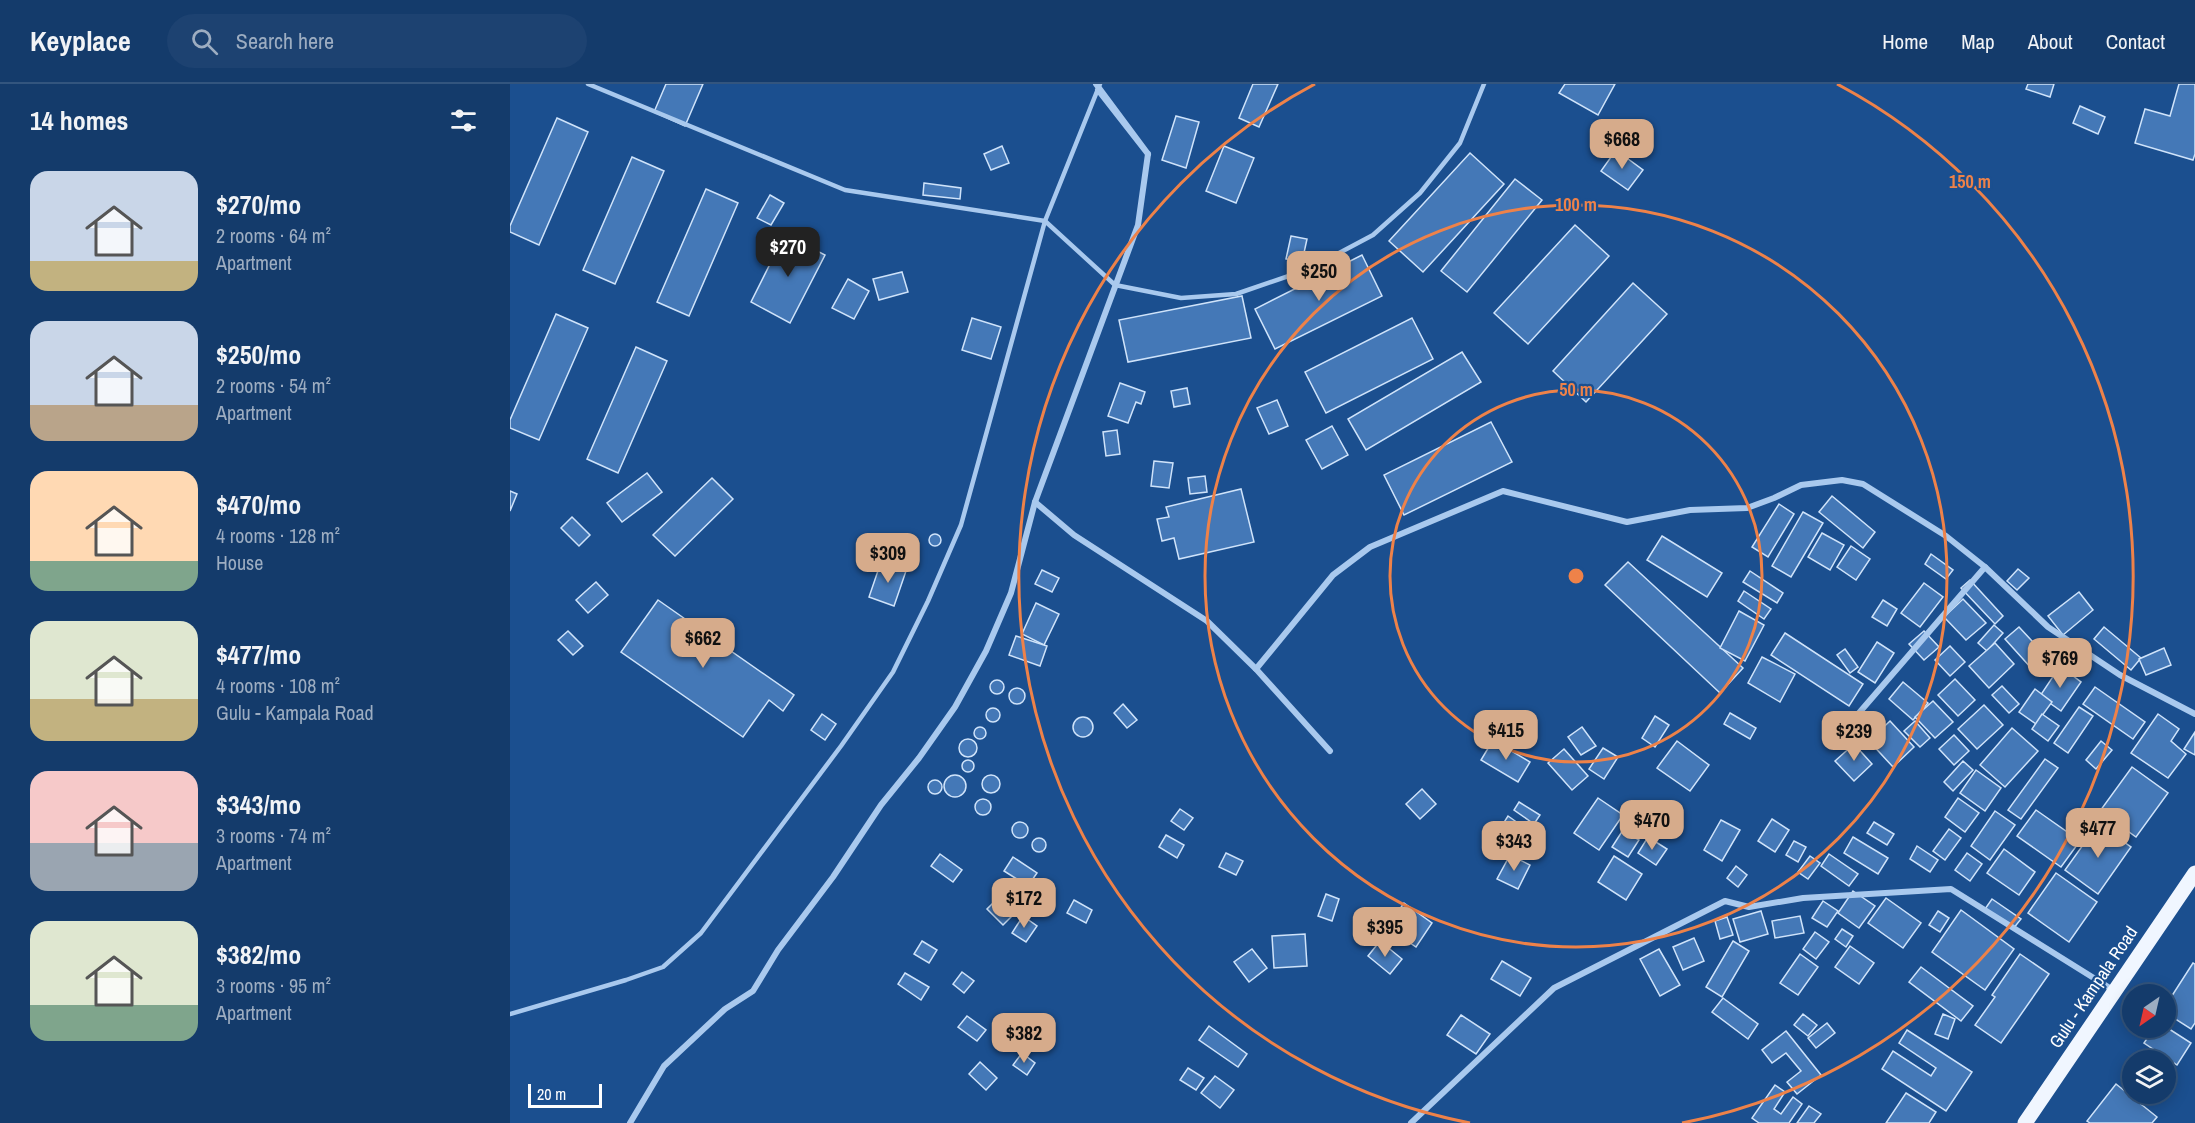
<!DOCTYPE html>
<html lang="en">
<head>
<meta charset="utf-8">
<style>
	body { margin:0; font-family:"Archivo Narrow",sans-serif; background:#1d4271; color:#f1f3f6; height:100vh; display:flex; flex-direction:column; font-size:22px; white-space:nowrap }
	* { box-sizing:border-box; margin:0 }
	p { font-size:20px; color:#9dadc1 }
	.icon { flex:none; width:33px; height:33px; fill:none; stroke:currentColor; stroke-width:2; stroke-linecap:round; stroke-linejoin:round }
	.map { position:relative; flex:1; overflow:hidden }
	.details { display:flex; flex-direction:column; background:#143b6b; width:510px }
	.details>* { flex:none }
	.needle { width:39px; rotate:214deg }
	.buttons { position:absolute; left:1612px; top:900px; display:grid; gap:12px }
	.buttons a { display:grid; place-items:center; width:54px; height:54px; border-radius:50%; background:#143b6b; box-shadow:0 3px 15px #0003,0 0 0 2px #33557e; font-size:30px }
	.scale { position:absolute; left:18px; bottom:15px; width:74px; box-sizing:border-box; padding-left:6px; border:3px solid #fff; border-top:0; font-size:16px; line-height:21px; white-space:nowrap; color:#fff; -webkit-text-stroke:4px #1b4f8f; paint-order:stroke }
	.price { position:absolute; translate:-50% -51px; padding:0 14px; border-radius:12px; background:#d6ab8b; color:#111; font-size:20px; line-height:39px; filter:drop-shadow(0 2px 3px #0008) }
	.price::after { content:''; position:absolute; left:50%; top:36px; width:18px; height:14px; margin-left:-9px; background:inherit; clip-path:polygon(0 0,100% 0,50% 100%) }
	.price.on { background:#222; color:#fff }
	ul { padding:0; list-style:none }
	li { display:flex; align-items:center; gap:18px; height:150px; padding:0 30px }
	li span { display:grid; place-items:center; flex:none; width:168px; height:120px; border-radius:18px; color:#555 }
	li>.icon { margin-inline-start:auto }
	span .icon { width:72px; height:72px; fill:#fffc; stroke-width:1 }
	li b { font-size:26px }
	h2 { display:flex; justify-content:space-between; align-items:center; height:72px; padding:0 30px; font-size:26px }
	header { display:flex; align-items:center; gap:36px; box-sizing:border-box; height:84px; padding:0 30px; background:#143b6b; border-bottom:2px solid #33557e }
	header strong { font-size:28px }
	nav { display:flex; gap:33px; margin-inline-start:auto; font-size:21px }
	.search { width:420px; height:54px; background:#1d4271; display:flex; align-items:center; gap:15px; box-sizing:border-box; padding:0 21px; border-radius:33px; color:#9dadc1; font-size:22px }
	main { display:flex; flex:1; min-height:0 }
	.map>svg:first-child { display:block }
	.building { fill:#4478b7; stroke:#cfe3fa; stroke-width:1.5 }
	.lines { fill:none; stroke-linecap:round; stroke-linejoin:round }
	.service { stroke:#a9c9ee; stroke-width:4.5 }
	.minor { stroke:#a9c9ee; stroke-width:6 }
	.primary { stroke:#f0f6ff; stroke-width:15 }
	.ring { fill:none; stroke:#ee8249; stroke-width:3 }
	.labels { text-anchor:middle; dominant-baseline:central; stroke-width:4.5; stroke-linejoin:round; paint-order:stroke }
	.street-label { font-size:18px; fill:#fff; stroke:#1b4f8f }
	.centre { fill:#ee8249; stroke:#1b4f8f; stroke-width:3 }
	.ring-label { font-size:18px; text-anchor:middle; font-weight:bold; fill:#ee8249; stroke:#1b4f8f; stroke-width:4.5; stroke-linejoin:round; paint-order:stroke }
</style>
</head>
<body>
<header>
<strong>Keyplace</strong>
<div class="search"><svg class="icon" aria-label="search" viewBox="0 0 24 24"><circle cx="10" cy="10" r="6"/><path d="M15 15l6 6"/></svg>Search here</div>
<nav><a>Home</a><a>Map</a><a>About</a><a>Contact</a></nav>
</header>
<main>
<section class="details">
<h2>14 homes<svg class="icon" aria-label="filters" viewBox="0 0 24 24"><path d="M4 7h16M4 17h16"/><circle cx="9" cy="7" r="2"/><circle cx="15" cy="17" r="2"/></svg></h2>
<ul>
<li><span style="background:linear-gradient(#c9d6e8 75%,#c2b280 0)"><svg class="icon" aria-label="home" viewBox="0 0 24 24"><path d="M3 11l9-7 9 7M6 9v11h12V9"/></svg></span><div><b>$270/mo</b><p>2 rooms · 64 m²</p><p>Apartment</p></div></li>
<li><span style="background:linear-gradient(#c9d6e8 70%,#b9a48a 0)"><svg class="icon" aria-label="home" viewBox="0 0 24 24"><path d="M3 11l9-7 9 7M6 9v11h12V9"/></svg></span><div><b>$250/mo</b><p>2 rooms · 54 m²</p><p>Apartment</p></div></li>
<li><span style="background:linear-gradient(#ffd9b3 75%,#7fa58c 0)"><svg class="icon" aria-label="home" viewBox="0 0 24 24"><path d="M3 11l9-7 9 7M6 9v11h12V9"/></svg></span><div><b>$470/mo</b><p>4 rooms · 128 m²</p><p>House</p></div></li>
<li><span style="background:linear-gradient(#dfe7d0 65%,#c2b280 0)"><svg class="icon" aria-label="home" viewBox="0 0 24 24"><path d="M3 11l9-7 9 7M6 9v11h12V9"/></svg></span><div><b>$477/mo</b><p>4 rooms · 108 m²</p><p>Gulu - Kampala Road</p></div></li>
<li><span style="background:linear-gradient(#f6c9c9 60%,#9aa5b1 0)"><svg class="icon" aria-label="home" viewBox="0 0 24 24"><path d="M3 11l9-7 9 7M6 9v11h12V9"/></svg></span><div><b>$343/mo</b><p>3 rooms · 74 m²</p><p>Apartment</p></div></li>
<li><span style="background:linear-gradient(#dfe7d0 70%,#7fa58c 0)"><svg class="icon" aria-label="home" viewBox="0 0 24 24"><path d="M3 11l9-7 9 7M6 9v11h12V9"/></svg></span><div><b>$382/mo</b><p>3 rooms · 95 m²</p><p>Apartment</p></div></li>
</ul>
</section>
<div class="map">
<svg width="1685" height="1039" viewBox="0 0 1685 1039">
	<rect width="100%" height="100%" fill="#1b4f8f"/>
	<!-- building -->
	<g class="building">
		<path d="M156,0H193L175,42L144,28Z"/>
		<path d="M743,0H768L749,43L729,34Z"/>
		<path d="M1055,0H1105L1088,31L1049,9Z"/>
		<path d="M1518,0H1544L1540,13L1516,5Z"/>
		<path d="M1669,0H1685V70L1683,76L1625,59L1635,25L1660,32Z"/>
		<path d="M1570,22L1595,33L1588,50L1563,39Z"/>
		<path d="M666,32L689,38L676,84L652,76Z"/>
		<path d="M47,34L78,48L29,161L0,148V142Z"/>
		<path d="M492,62L499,79L481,86L474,70Z"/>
		<path d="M714,62L744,74L726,119L696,107Z"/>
		<path d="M1106,66L1133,86L1118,106L1091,87Z"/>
		<path d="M960,69L994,100L913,188L879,157Z"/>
		<path d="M122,73L154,87L105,200L73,186Z"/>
		<path d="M1005,95L1032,116L957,208L931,187Z"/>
		<path d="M414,99L451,104L450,115L413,111Z"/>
		<path d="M196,105L228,119L179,232L147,218Z"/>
		<path d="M260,111L274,119L261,141L247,134Z"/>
		<path d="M1065,141L1099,172L1018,260L984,229Z"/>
		<path d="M275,150L315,171L280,239L241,218Z"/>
		<path d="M781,152L797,155L792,178L776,175Z"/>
		<path d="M852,171L872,212L765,265L745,225Z"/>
		<path d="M392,188L398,208L369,216L363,195Z"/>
		<path d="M338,195L359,207L344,235L322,224Z"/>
		<path d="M1123,199L1157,230L1076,318L1043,287Z"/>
		<path d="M732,212L741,254L618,278L609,236Z"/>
		<path d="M46,230L78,244L29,356L0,344V336Z"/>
		<path d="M462,234L491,243L481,275L452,266Z"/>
		<path d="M902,234L923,275L816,329L795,288Z"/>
		<path d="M126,263L157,277L108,389L77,375Z"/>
		<path d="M952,268L971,298L856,366L838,335Z"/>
		<path d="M610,299L635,308L631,320L626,318L618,339L598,332Z"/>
		<path d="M677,304L680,320L664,323L661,307Z"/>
		<path d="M767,316L778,342L759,350L747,324Z"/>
		<path d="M981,338L1002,378L894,431L874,391Z"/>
		<path d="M822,342L838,371L812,385L796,356Z"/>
		<path d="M607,346L610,370L596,372L593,348Z"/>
		<path d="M644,377L663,379L659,404L641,402Z"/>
		<path d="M137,389L152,408L112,438L97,419Z"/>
		<path d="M695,392L697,408L680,410L678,394Z"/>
		<path d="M202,394L223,415L165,472L143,451Z"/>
		<path d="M731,405L744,458L669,475L664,454L652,457L647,435L659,433L656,423Z"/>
		<path d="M0,407L7,410L0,427Z"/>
		<path d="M1322,412L1365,448L1353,464L1309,428Z"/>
		<path d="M1269,420L1284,430L1258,473L1242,463Z"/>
		<path d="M1293,428L1313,439L1281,493L1262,482Z"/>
		<path d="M62,433L80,451L69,462L51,444Z"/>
		<path d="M1312,449L1334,461L1320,486L1298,473Z"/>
		<circle cx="425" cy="456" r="6"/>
		<path d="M1152,452L1212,489L1197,513L1137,476Z"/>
		<path d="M1341,462L1360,475L1346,496L1327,483Z"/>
		<path d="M1421,470L1443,486L1436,495L1415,480Z"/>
		<path d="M371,478L396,487L384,522L359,513Z"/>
		<path d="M1118,478L1233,584L1210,609L1095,501Z"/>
		<path d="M1508,485L1519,494L1507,506L1497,497Z"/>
		<path d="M532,486L549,494L542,508L525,500Z"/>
		<path d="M1240,487L1273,509L1267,519L1233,498Z"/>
		<path d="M1460,496L1493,532L1485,540L1451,504Z"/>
		<path d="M86,498L98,511L78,529L66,516Z"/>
		<path d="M1414,499L1433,513L1410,543L1391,529Z"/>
		<path d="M1234,507L1261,525L1254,535L1228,517Z"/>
		<path d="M1569,508L1583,526L1553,551L1538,532Z"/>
		<path d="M1453,515L1476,539L1456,556L1434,533Z"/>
		<path d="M148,516L284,611L273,627L259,616L233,653L111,568Z"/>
		<path d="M1373,516L1387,525L1377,542L1362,533Z"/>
		<path d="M526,519L549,530L534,561L512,550Z"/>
		<path d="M1229,527L1254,541L1235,577L1210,564Z"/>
		<path d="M1484,541L1493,549L1477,567L1468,559Z"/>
		<path d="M1509,543L1536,572L1522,585L1495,555Z"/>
		<path d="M1594,543L1631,574L1621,586L1584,555Z"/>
		<path d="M58,547L73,562L63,571L48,556Z"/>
		<path d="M1414,547L1429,563L1414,576L1399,560Z"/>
		<path d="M1275,549L1353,600L1339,622L1261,571Z"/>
		<path d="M506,552L537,562L530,582L499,571Z"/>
		<path d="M1367,558L1384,569L1365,599L1348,588Z"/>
		<path d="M1485,559L1504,580L1479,604L1459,582Z"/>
		<path d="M1440,562L1455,578L1440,592L1425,576Z"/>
		<path d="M1654,564L1661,581L1636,591L1629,575Z"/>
		<path d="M1335,565L1348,583L1340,589L1327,571Z"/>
		<path d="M1252,573L1285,590L1270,618L1238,599Z"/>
		<path d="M1550,582L1571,598L1551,627L1530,612Z"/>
		<path d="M1445,595L1465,616L1448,632L1428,611Z"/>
		<circle cx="487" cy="603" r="7"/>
		<path d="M1393,598L1418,619L1403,636L1379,615Z"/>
		<path d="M1492,602L1509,620L1499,629L1482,611Z"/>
		<path d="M1585,603L1635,638L1623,655L1573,620Z"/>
		<circle cx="507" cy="612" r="8"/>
		<path d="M1525,605L1542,618L1526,640L1509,628Z"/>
		<path d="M1423,617L1443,638L1425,654L1405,633Z"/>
		<path d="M613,620L627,636L617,644L604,629Z"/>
		<path d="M1474,621L1493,641L1467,665L1448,645Z"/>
		<path d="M1569,623L1583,632L1558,669L1544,659Z"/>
		<circle cx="483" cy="631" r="7"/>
		<path d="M1220,629L1246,644L1240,655L1214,640Z"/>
		<path d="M312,630L326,640L315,656L301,646Z"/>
		<path d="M1532,630L1549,642L1538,657L1522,645Z"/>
		<path d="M1648,630L1669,645L1661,657L1676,670L1658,694L1621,669Z"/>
		<path d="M1145,632L1159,641L1145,663L1132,654Z"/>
		<circle cx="573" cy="643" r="10"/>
		<path d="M1380,637L1404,663L1383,683L1359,657Z"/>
		<path d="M1405,637L1420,654L1410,663L1394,647Z"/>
		<circle cx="470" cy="649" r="6"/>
		<path d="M1072,643L1086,662L1071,671L1058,653Z"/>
		<path d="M1502,644L1528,667L1495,703L1470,681Z"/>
		<path d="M1685,648V671L1674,665Z"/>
		<path d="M1444,651L1459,667L1444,681L1429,665Z"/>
		<circle cx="458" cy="664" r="9"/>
		<path d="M983,656L1020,678L1008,698L971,676Z"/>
		<path d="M1167,657L1199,681L1180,707L1147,684Z"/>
		<path d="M1591,657L1602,666L1586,685L1576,676Z"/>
		<path d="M1344,660L1362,680L1344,697L1325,677Z"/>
		<path d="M1093,664L1108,673L1094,695L1079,685Z"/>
		<path d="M1054,665L1078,692L1062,706L1038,679Z"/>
		<path d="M1535,675L1548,684L1511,735L1498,726Z"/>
		<circle cx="458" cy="682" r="6"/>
		<path d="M1453,677L1463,686L1443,707L1434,698Z"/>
		<path d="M1622,683L1658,709L1626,753L1590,727Z"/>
		<path d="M1466,686L1491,704L1475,727L1450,709Z"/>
		<circle cx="481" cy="700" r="9"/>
		<circle cx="445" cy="702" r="11"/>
		<circle cx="425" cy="703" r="7"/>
		<path d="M912,705L926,720L910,735L896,720Z"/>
		<path d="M1088,714L1113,731L1089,766L1064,749Z"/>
		<path d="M1448,714L1469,729L1455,748L1435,733Z"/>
		<circle cx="473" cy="723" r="8"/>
		<path d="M1009,718L1030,731L1024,740L1004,726Z"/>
		<path d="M670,725L683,734L674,746L661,737Z"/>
		<path d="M1526,726L1570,757L1551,783L1507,752Z"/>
		<path d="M1485,727L1505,741L1480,776L1461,762Z"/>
		<path d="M998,732L1015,744L1001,765L984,754Z"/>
		<path d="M1262,735L1279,746L1265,768L1248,757Z"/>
		<path d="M1211,736L1230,746L1212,777L1194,766Z"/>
		<path d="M1364,738L1384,750L1377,761L1357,749Z"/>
		<circle cx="510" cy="746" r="8"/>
		<path d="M1588,740L1621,763L1588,810L1555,786Z"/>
		<path d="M1439,745L1451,754L1435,776L1423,767Z"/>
		<path d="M1113,746L1129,756L1118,773L1102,763Z"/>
		<path d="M656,751L674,761L667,774L649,763Z"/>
		<path d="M1138,753L1157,765L1146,781L1128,769Z"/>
		<path d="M1343,753L1378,774L1368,790L1334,769Z"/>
		<circle cx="529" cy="761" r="7"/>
		<path d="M1284,757L1296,763L1288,778L1276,771Z"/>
		<path d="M1407,762L1428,776L1420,788L1400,775Z"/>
		<path d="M1494,765L1525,788L1509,811L1477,789Z"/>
		<path d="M716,769L733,777L726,791L709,783Z"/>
		<path d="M1457,769L1472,780L1460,797L1445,786Z"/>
		<path d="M430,770L452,786L443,798L421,782Z"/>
		<path d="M1319,770L1348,790L1339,802L1311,782Z"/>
		<path d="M1000,771L1020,781L1008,805L987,795Z"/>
		<path d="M1104,772L1132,790L1116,816L1088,798Z"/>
		<path d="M1300,772L1310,779L1298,795L1288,788Z"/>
		<path d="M503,773L527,789L518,802L494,787Z"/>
		<path d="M1226,782L1237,791L1228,803L1217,794Z"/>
		<path d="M1546,789L1587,818L1559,858L1518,829Z"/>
		<path d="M1343,807L1365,822L1349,844L1328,829Z"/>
		<path d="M816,810L829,815L822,837L808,832Z"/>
		<path d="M1376,814L1411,839L1393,864L1358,839Z"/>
		<path d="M1482,815L1511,835L1503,845L1475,825Z"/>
		<path d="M486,816L502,832L493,841L477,825Z"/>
		<path d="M564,816L582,826L576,839L557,829Z"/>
		<path d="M1313,817L1328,827L1317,843L1302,834Z"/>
		<path d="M894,819L922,839L906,863L877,843Z"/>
		<path d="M1451,826L1504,865L1475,906L1422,868Z"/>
		<path d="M1251,827L1258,850L1230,858L1223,835Z"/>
		<path d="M1428,827L1439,834L1430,848L1419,841Z"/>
		<path d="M513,832L527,842L516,858L502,849Z"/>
		<path d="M1290,832L1294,849L1265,854L1262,837Z"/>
		<path d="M1217,833L1223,851L1210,855L1205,837Z"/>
		<path d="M1332,845L1343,852L1336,863L1325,855Z"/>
		<path d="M1305,848L1319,858L1306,875L1293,865Z"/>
		<path d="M795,850L797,882L764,884L762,852Z"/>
		<path d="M1184,854L1194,877L1173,886L1163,863Z"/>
		<path d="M412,857L427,866L419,879L404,870Z"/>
		<path d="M870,857L892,875L880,890L858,872Z"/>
		<path d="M1223,857L1239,867L1212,913L1196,903Z"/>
		<path d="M1340,862L1364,879L1349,900L1325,883Z"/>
		<path d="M742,865L757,884L739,898L724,878Z"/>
		<path d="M1149,865L1170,901L1150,912L1130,875Z"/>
		<path d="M1290,870L1308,883L1288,911L1270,899Z"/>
		<path d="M1510,870L1539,890L1491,959L1465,941L1485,913L1482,911Z"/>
		<path d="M992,877L1021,894L1010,912L981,895Z"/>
		<path d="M1683,879L1685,880V939L1681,945L1656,929V921Z"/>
		<path d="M1411,883L1463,922L1451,937L1399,898Z"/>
		<path d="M452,888L464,897L454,909L443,900Z"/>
		<path d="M395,889L419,903L411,916L388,900Z"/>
		<path d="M1213,914L1248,940L1238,955L1202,928Z"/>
		<path d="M1293,930L1307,941L1298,952L1284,941Z"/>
		<path d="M1433,930L1445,935L1438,955L1425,950Z"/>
		<path d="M951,931L980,950L966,970L937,951Z"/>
		<path d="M457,932L476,946L467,957L448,943Z"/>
		<path d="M1317,939L1325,949L1306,964L1298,954Z"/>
		<path d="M699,942L737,970L728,983L689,956Z"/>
		<path d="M1656,943L1681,959L1667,981L1634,959L1644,944Z"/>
		<path d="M1397,946L1462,988L1436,1027L1372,985L1383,967L1421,992L1426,984L1389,959Z"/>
		<path d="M1276,947L1311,991L1287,1010L1277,998L1291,987L1276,969L1262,979L1252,966Z"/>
		<path d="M512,969L525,979L517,991L503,981Z"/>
		<path d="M470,978L487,994L476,1006L459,990Z"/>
		<path d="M678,984L694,994L686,1006L670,996Z"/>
		<path d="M705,992L724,1006L710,1024L691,1009Z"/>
		<path d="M1606,1000L1647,1033L1642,1039H1580L1577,1037Z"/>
		<path d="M1265,1001L1275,1008L1264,1025L1271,1030L1283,1013L1292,1020L1279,1039H1249L1242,1034Z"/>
		<path d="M1396,1009L1426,1028L1419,1039H1376Z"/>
		<path d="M1299,1022L1311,1030L1304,1039H1287Z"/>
	</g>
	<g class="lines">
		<!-- service -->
		<g class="service">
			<path d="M78,0L335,106L535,137L605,201L671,214L726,210L799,185L863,151L910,109L950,59L974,0"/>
			<path d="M0,930L116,896L153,883L191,849L331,662L383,588L418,517L451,441L535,137L590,0"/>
		</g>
		<!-- minor -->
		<g class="minor">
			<path d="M586,0L638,70L588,6"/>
			<path d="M525,418L564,451L697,537L746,585L820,667"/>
			<path d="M746,585L823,491L860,463L993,407L1117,438L1180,426L1237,424L1264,414L1291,401L1332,396L1353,400L1436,452L1475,483L1538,543L1610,591L1685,630"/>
			<path d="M1336,644L1475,483"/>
			<path d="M120,1039L154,982L215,925L243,907L268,866L323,793L371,721L409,674L445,623L476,567L501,509L525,418L628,141L638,70"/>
			<path d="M901,1039L1044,904L1215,817L1239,823L1293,814L1441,805L1603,906"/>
		</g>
		<!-- primary -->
		<path class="primary" d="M1515,1039L1685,789"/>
	</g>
	<!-- distance rings -->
	<g class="ring">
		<circle cx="1066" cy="492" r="186"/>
		<circle cx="1066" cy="492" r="371"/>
		<path d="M960 1039A557 557 0 0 1 805 0M1327 0A557 557 0 0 1 1172 1039"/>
	</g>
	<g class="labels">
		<!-- street labels -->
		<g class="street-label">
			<text transform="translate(1583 903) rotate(-56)">Gulu - Kampala Road</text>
		</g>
	</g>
	<circle cx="1066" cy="492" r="9" class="centre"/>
	<g class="ring-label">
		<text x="1460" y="104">150 m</text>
		<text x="1066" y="127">100 m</text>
		<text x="1066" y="312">50 m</text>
	</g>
</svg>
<div class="buttons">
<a><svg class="needle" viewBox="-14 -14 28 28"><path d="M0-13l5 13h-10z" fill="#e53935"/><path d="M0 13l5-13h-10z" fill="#9dadc1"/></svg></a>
<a><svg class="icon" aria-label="layers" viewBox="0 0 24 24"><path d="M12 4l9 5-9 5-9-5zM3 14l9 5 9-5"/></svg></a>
</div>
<div class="scale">20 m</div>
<b class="price" style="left:1112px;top:86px">$668</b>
<b class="price on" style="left:278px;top:194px">$270</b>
<b class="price" style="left:809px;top:218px">$250</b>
<b class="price" style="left:378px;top:500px">$309</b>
<b class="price" style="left:193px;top:585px">$662</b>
<b class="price" style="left:1550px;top:605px">$769</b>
<b class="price" style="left:996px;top:677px">$415</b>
<b class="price" style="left:1344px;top:678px">$239</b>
<b class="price" style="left:1142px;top:767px">$470</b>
<b class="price" style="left:1588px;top:775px">$477</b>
<b class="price" style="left:1004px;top:788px">$343</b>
<b class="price" style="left:514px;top:845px">$172</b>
<b class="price" style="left:875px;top:874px">$395</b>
<b class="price" style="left:514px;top:980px">$382</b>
</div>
</main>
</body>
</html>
